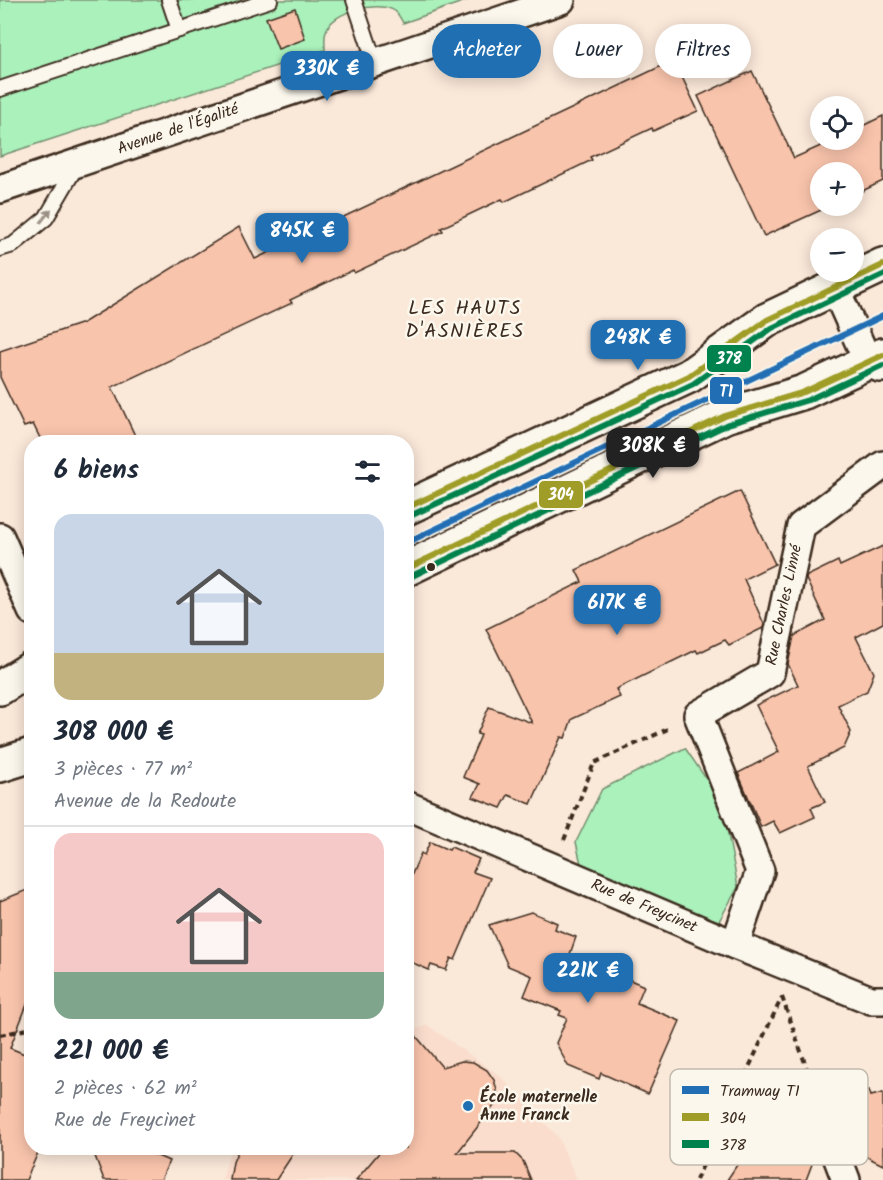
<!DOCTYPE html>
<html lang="fr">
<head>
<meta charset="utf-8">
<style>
	body { margin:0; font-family:Kalam,sans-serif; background:#f2f2f3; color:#1f2937; height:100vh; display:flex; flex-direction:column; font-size:22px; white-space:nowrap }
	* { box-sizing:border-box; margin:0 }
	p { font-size:20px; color:#747a83 }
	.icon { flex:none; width:33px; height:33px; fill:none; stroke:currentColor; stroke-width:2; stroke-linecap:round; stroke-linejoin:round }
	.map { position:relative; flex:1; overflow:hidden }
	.side { position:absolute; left:24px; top:435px; width:390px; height:720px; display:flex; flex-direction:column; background:#fff; border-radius:24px; box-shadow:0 3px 15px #0003 }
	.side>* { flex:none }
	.hud { position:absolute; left:432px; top:24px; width:360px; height:54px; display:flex; gap:12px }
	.buttons { position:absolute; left:810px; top:96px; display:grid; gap:12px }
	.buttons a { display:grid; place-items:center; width:54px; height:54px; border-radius:50%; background:#fff; box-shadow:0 3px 15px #0003; font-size:30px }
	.price { position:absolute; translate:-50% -51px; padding:0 14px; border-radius:12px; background:#1f6fb2; color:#fff; font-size:20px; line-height:39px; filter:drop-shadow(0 2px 3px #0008) }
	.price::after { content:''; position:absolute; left:50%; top:36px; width:18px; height:14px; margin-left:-9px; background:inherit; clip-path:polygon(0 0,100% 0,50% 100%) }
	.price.current { background:#222; color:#fff }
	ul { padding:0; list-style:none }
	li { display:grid; align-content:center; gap:12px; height:318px; padding:0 30px }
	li+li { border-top:2px solid #e0e1e3 }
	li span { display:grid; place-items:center; height:186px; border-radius:18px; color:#555 }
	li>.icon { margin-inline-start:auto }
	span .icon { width:108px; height:108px; fill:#fffc; stroke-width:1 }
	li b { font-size:26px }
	h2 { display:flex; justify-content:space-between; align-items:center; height:72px; padding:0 30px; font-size:26px }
	.chip { padding:0 21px; border-radius:27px; background:#fff; box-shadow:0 3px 15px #0003; font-size:21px; line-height:54px }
	.chip.current { background:#1f6fb2; color:#fff }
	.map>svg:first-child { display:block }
	.built { fill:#faddcc }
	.green { fill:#abf1bc; stroke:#738e6d; stroke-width:1.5 }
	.building { fill:#f9c4ac; stroke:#3b2a1e; stroke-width:1.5 }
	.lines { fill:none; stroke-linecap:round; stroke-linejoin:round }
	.lane-casing { stroke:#3b2a1e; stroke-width:18 }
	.street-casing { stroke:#3b2a1e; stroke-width:32 }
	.secondary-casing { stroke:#3b2a1e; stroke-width:38 }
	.path { stroke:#3b2a1e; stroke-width:4; stroke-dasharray:6 4.5; stroke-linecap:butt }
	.lane { stroke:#fbf7ec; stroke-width:14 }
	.street { stroke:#fbf7ec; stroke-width:27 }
	.secondary { stroke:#fbf7ec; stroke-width:33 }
	.bus-1-casing { stroke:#fbf7ec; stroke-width:10 }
	.bus-2-casing { stroke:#fbf7ec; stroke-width:10 }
	.bus-1 { stroke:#9f9d28; stroke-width:6 }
	.bus-2 { stroke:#00824e; stroke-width:6 }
	.tram-1-casing { stroke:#fbf7ec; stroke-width:10 }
	.tram-1 { stroke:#216eb4; stroke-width:6 }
	.oneway { fill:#9b9085 }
	.bus-dot { fill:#3b2a1e; stroke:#fbf7ec; stroke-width:2 }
	.poi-dot { fill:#1f6fb2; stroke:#fbf7ec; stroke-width:2 }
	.labels { text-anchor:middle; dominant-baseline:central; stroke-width:5; stroke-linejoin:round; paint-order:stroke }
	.street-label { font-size:16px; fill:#3b2a1e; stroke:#fbf7ec }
	.poi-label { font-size:16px; font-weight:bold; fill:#3b2a1e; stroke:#fbf7ec; text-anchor:start }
	.quarter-label { font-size:20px; letter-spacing:1.5px; fill:#3b2a1e; stroke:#fbf7ec }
	.key { fill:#fbf7ec; stroke:#c1baae; stroke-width:1.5 }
	.key-label { font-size:16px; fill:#3b2a1e }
	.line-badge { stroke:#fbf7ec; stroke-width:2 }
	.badge-label { font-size:16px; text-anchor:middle; font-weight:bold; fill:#fff }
</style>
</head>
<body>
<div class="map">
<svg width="883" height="1180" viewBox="0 0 883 1180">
	<rect width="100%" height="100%" fill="#fae8d9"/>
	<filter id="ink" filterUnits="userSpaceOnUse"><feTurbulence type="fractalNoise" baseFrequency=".0167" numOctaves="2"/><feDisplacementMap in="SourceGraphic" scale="12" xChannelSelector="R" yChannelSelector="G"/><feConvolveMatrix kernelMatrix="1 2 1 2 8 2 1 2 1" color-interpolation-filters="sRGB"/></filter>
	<g filter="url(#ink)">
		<!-- built -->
		<path class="built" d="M427,1025L500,1076L558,1137L577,1180H222L231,1148H406L407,1033Z"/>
		<!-- green -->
		<g class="green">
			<path d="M0,0H468L403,23C401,19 398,14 395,11C379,0 332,11 326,31C324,37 325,44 325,50L0,156Z"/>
			<path d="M685,748L722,802L738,887L719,921L583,873L576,842L602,789Z"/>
		</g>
		<!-- building -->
		<g class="building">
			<path d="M295,8L305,39L278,49L266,18Z"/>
			<path d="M674,60L698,111L653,131L652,128L590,157L592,160L504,202L502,199L441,228L443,231L354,273L353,270L290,300L292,303L112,387L138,442H42L33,424L24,427L0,377V351L83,323L239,227L255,259Z"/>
			<path d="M752,71L794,158L834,140H854V130L883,116V181L854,195V172H820V206H830L764,236L698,96Z"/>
			<path d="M740,491L775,564L744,579L764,624L763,628L729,645L725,640L698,653L696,650L616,689L620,697L572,719L565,738L561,737L531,804L508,795L501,808L473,797L480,784L463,777L481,735L477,734L489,707L532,723L486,629L582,582L576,570Z"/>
			<path d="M883,546V623L856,637L874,673L867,691L838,705L851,732L844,748L808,766L825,802L811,808L815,817L780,833L773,821L761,827L738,773L779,752L756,705L798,685L788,664L794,636L825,620L806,579L807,576L838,561L840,566Z"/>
			<path d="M430,842L449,850L451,847L479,859L473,872L490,878L455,960L451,958L446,970L431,965L429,970L406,960V888L421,853L424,855Z"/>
			<path d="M32,888V992L10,1048L32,1057V1148H40L26,1180H0V901Z"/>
			<path d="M531,912L557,923L555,929L576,937L570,954L644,986L637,1003L680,1021L648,1094L601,1073L599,1079L568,1066L556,1043L567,1018L559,1015L561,1011L524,996L532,976L508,966L489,925Z"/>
			<path d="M406,1024L442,1067L462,1061L473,1062L487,1070L494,1080L497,1090L494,1106L457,1153H515L523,1161L531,1180H356L383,1148H406Z"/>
			<path d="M869,1090L871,1096L883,1093V1165L823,1135L806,1180H727L741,1159L737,1146L763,1135L761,1129L788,1119L793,1132L844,1109L841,1099Z"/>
			<path d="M92,1148H139L169,1161L161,1180H104Z"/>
			<path d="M239,1148H297L276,1180H230L233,1162Z"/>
		</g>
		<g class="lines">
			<defs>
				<g id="lane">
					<path d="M169,0L179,30"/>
					<path d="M354,0L375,63"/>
					<path d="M0,89L270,0"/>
					<path d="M0,249L13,245L46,218L77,165"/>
				</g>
				<g id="street">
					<path d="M0,189L561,0"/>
					<path d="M835,288L868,362L879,368H883"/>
					<path d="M0,537L32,611"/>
					<path d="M406,805L735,945L871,1000H883"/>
					<path d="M735,945L760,871L698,715L770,673L801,526L883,465"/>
					<path d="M838,1159L846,1180"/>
				</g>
				<g id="secondary">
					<path d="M406,508L689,376L767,320L883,265"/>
					<path d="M406,569L725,416L804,392L883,355"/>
					<path d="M0,688L32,668"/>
					<path d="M0,765L32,755"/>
				</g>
			</defs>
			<!-- lane casing -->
			<use href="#lane" class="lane-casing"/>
			<!-- street casing -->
			<use href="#street" class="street-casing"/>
			<!-- secondary casing -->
			<use href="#secondary" class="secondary-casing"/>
			<!-- path -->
			<g class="path">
				<path d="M564,840L594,763L670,728"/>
				<path d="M782,997L829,1132"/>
				<path d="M0,1035L32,1028"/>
				<path d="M696,1180L782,997"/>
			</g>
			<!-- lane -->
			<use href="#lane" class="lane"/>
			<!-- street -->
			<use href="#street" class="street"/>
			<!-- secondary -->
			<use href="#secondary" class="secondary"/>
			<defs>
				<g id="bus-1">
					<path d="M406,508L689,376L767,320L883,265"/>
					<path d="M406,569L725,416L804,392L883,355"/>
				</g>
				<g id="bus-2">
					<path d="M410,516L693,384L772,328L883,275"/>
					<path d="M410,577L728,424L808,400L883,365"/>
				</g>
			</defs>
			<!-- bus-1 casing -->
			<use href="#bus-1" class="bus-1-casing"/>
			<!-- bus-2 casing -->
			<use href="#bus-2" class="bus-2-casing"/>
			<!-- bus-1 -->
			<use href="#bus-1" class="bus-1"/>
			<!-- bus-2 -->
			<use href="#bus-2" class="bus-2"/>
			<defs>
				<path id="tram-1" d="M406,543L883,316"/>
			</defs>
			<!-- tram-1 casing -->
			<use href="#tram-1" class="tram-1-casing"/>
			<!-- tram-1 -->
			<use href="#tram-1" class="tram-1"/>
		</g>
		<!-- one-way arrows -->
		<defs><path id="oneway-solid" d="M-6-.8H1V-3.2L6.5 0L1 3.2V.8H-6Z" transform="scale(1.5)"/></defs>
		<use class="oneway" href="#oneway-solid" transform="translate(46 216) rotate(-52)"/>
	</g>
	<!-- markers -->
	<circle class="bus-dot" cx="431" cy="567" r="5"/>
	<circle class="poi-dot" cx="468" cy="1106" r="6"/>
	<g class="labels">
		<!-- street labels -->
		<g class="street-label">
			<text transform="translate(178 129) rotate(-19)">Avenue de l'Égalité</text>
			<text transform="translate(784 605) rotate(-78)">Rue Charles Linné</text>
			<text transform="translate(644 906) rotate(23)">Rue de Freycinet</text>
		</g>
		<!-- poi labels -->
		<g class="poi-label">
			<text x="480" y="1097">École maternelle<tspan x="480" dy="18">Anne Franck</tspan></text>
		</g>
		<!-- quarter labels -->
		<g class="quarter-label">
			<text x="465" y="309">LES HAUTS<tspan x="465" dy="23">D'ASNIÈRES</tspan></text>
		</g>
	</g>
	<!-- legend -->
	<rect x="670" y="1069" width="198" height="96" rx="9" class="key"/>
	<rect x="682" y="1086" width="27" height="8" fill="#216eb4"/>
	<rect x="682" y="1113" width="27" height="8" fill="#9f9d28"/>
	<rect x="682" y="1140" width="27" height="8" fill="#00824e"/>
	<g class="key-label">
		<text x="720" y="1096">Tramway T1</text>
		<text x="720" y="1123">304</text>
		<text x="720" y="1150">378</text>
	</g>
	<g class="line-badge">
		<rect x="706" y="344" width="46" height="29" rx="6" fill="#00824e"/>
		<rect x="709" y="376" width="34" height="29" rx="6" fill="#216eb4"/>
		<rect x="538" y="480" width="46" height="29" rx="6" fill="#9f9d28"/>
	</g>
	<g class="badge-label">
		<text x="729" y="364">378</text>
		<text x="726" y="397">T1</text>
		<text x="561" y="500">304</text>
	</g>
</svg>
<div class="buttons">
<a><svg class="icon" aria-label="locate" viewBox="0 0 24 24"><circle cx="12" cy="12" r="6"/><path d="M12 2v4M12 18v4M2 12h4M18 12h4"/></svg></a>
<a>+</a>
<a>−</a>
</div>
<b class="price" style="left:327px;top:102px">330K €</b>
<b class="price" style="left:302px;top:264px">845K €</b>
<b class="price" style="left:638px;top:371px">248K €</b>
<b class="price current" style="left:653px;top:479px">308K €</b>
<b class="price" style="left:617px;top:636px">617K €</b>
<b class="price" style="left:588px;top:1004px">221K €</b>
<div class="hud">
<a class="chip current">Acheter</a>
<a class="chip">Louer</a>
<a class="chip">Filtres</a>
</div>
<section class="side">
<h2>6 biens<svg class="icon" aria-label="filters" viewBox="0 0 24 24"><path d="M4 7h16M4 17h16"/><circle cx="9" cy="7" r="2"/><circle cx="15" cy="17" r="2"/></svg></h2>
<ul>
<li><span style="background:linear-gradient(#c9d6e8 75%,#c2b280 0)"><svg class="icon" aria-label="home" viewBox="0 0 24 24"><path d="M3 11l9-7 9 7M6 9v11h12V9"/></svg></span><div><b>308 000 €</b><p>3 pièces · 77 m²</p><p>Avenue de la Redoute</p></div></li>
<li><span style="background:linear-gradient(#f6c9c9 75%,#7fa58c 0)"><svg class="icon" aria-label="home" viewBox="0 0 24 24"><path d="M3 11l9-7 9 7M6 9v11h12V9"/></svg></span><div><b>221 000 €</b><p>2 pièces · 62 m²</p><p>Rue de Freycinet</p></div></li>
</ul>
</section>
</div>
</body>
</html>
